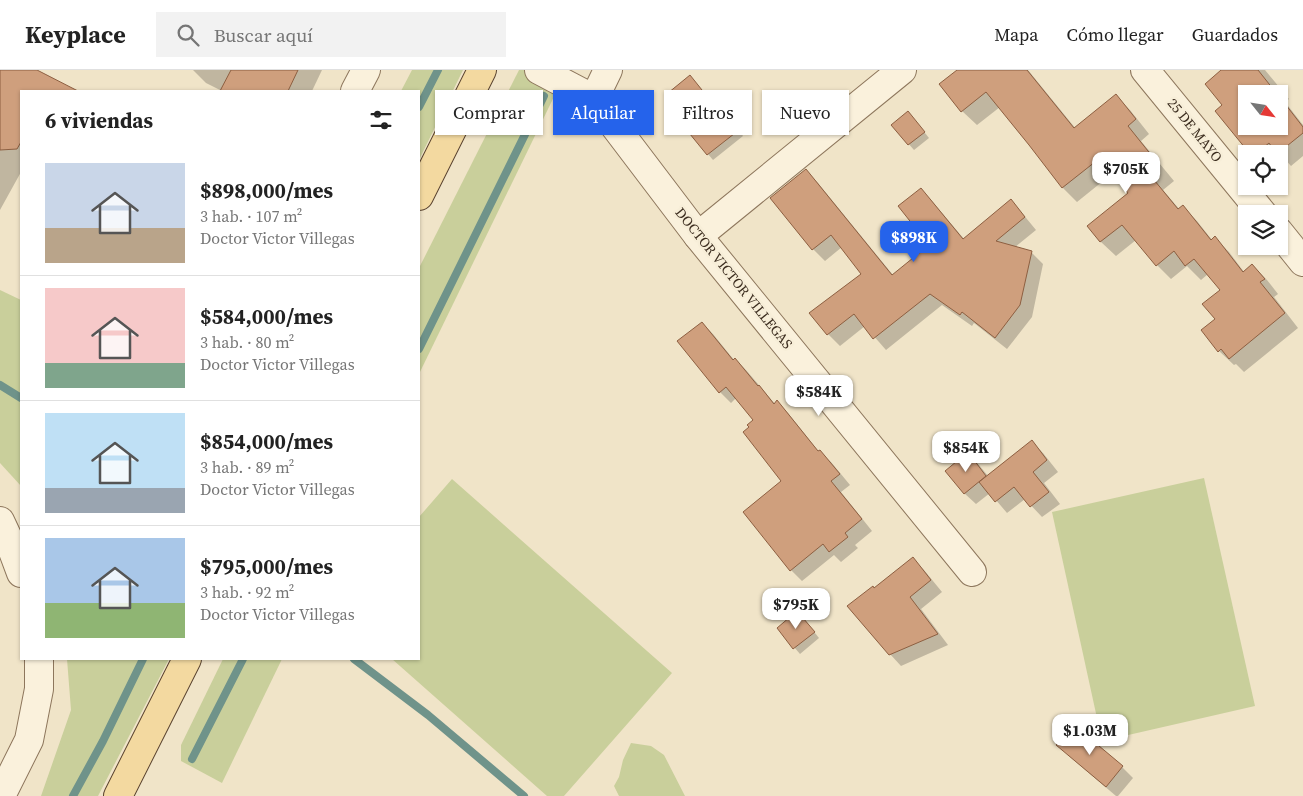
<!DOCTYPE html>
<html lang="es">
<head>
<meta charset="utf-8">
<style>
	body { margin:0; font-family:"Source Serif 4",serif; background:#f2f2f2; color:#222; height:100vh; display:flex; flex-direction:column; font-size:19px; white-space:nowrap }
	* { box-sizing:border-box; margin:0 }
	p { font-size:16px; color:#767676 }
	.icon { flex:none; width:28px; height:28px; fill:none; stroke:currentColor; stroke-width:2; stroke-linecap:round; stroke-linejoin:round }
	.map { position:relative; flex:1; overflow:hidden }
	.sheet { position:absolute; left:20px; top:20px; width:400px; height:570px; display:flex; flex-direction:column; background:#fff; border-radius:0px; box-shadow:0 1px 4px #0004 }
	.sheet>* { flex:none }
	.guide { position:absolute; left:435px; top:20px; width:475px; height:45px; display:flex; gap:10px }
	.needle { width:32px; rotate:120deg }
	.controls { position:absolute; left:1238px; top:15px; display:grid; gap:10px }
	.controls a { display:grid; place-items:center; width:50px; height:50px; border-radius:0px; background:#fff; box-shadow:0 1px 4px #0004; font-size:25px }
	.price { position:absolute; translate:-50% -42px; padding:0 11px; border-radius:10px; background:#fff; color:#222; font-size:16px; line-height:32px; filter:drop-shadow(0 1px 2px #0008) }
	.price::after { content:''; position:absolute; left:50%; top:30px; width:15px; height:11px; margin-left:-8px; background:inherit; clip-path:polygon(0 0,100% 0,50% 100%) }
	.price.current { background:#2563eb; color:#fff }
	ul { padding:0; list-style:none }
	li { display:flex; align-items:center; gap:15px; height:125px; padding:0 25px }
	li+li { border-top:1px solid #e0e0e0 }
	li span { display:grid; place-items:center; flex:none; width:140px; height:100px; border-radius:0px; color:#555 }
	li>.icon { margin-inline-start:auto }
	span .icon { width:60px; height:60px; fill:#fffc; stroke-width:1 }
	li b { font-size:21px }
	h2 { display:flex; justify-content:space-between; align-items:center; height:60px; padding:0 25px; font-size:21px }
	.tag { padding:0 18px; border-radius:0px; background:#fff; box-shadow:0 1px 4px #0004; font-size:18px; line-height:45px }
	.tag.current { background:#2563eb; color:#fff }
	header { display:flex; align-items:center; gap:30px; box-sizing:border-box; height:70px; padding:0 25px; background:#fff; border-bottom:1px solid #e0e0e0 }
	header strong { font-size:24px }
	nav { display:flex; gap:28px; margin-inline-start:auto; font-size:18px }
	.search { width:350px; height:45px; background:#f2f2f2; display:flex; align-items:center; gap:12px; box-sizing:border-box; padding:0 18px; border-radius:0px; color:#767676; font-size:19px }
	.map>svg:first-child { display:block }
	.green { fill:#c9cf9b }
	.shadow { fill:#0003; fill-rule:evenodd }
	.lines { fill:none; stroke-linecap:round; stroke-linejoin:round }
	.stream { stroke:#6f938a; stroke-width:8 }
	.building { fill:#cf9f7d; stroke:#8d5f41 }
	.minor-casing { stroke:#8d765c; stroke-width:30 }
	.major-casing { stroke:#5b4430; stroke-width:30 }
	.minor { stroke:#faf1dc; stroke-width:28 }
	.major { stroke:#f3d9a0; stroke-width:28 }
	.labels { text-anchor:middle; dominant-baseline:central; stroke-width:5; stroke-linejoin:round; paint-order:stroke }
	.street-label { font-size:14px; fill:#3d2e20; stroke:#f7eed8 }
</style>
</head>
<body>
<header>
<strong>Keyplace</strong>
<div class="search"><svg class="icon" aria-label="search" viewBox="0 0 24 24"><circle cx="10" cy="10" r="6"/><path d="M15 15l6 6"/></svg>Buscar aquí</div>
<nav><a>Mapa</a><a>Cómo llegar</a><a>Guardados</a></nav>
</header>
<div class="map">
<svg width="1303" height="726" viewBox="0 0 1303 726">
	<rect width="100%" height="100%" fill="#f0e4c8"/>
	<!-- green -->
	<g class="green">
		<path d="M412,0H463L419,90V21H401Z"/>
		<path d="M519,0H567L419,304V198Z"/>
		<path d="M0,220L21,230V416L0,393Z"/>
		<path d="M1204,408L1255,636L1102,671L1052,442Z"/>
		<path d="M452,409L672,603L564,726H547L392,589H419V447Z"/>
		<path d="M67,589H169L98,726H41L71,640Z"/>
		<path d="M223,589H282L222,713L181,691V675Z"/>
		<path d="M631,673L651,676L664,685L685,726H619L614,716L619,707L623,690Z"/>
	</g>
	<!-- shadow -->
	<g class="shadow">
		<path d="M0,0H35L76,21H21V102L0,140Z"/>
		<path d="M193,0H322L312,21H222L206,13Z"/>
		<path d="M958,0H1028L1076,59L1116,26L1130,40L1149,64L1141,71L1174,111L1163,120L1180,140L1183,137L1197,151L1212,170L1215,168L1229,182L1244,202L1252,195L1267,210L1278,224L1274,227L1298,258L1244,302L1236,294L1234,295L1219,281L1203,260L1216,249L1221,220L1208,204L1201,210L1187,196L1171,209L1157,195L1136,170L1116,186L1101,172L1089,156L1130,123L1113,103L1077,132L1063,118L1030,74L1000,37L977,55L962,41L941,14Z"/>
		<path d="M1223,0H1265L1289,29L1285,32L1303,55V86L1291,96L1282,86L1279,88V84H1251L1224,35ZM1246,24H1279V56H1246Z"/>
		<path d="M718,34L743,66L713,90L682,53Z"/>
		<path d="M913,48L929,68L914,80L892,55Z"/>
		<path d="M806,101L818,113L893,205L931,175L921,120L932,131L964,169L1010,131L1022,143L1036,160L1014,178L1031,182L1043,194L1032,247L1007,279L974,253L972,256L942,235L886,280L865,256L840,276L828,264L811,244L863,204L842,177L825,191L813,179Z"/>
		<path d="M702,253L713,264L734,290L735,289L746,300L775,334L777,332L788,343L819,382L831,392L850,415L841,422L872,461L855,475L858,478L841,492L834,485L802,511L791,500L744,443L783,411L755,351L736,328L731,333L720,322Z"/>
		<path d="M1032,372L1043,383L1058,402L1044,413L1060,434L1042,447L1025,429L1007,443L990,423L976,434L964,423L968,384L979,395L988,406Z"/>
		<path d="M913,489L924,500L942,522L921,539L948,575L901,596L890,584L874,519Z"/>
		<path d="M803,548L819,568L800,584L778,558Z"/>
		<path d="M1074,656L1122,697L1133,708L1118,726H1116L1069,686Z"/>
	</g>
	<g class="lines">
		<!-- stream -->
		<g class="stream">
			<path d="M419,37L438,0"/>
			<path d="M419,279L544,26"/>
			<path d="M0,315L21,328"/>
			<path d="M354,589L428,645L524,726"/>
			<path d="M192,689L243,589"/>
			<path d="M73,726L103,671L143,589"/>
		</g>
	</g>
	<!-- building -->
	<g class="building">
		<path d="M0,0H37L78,21H21V72L17,79L0,80Z"/>
		<path d="M231,0H298L288,21H220Z"/>
		<path d="M957,0H1027L1074,58L1116,24L1136,49L1128,56L1160,96L1150,105L1178,139L1183,135L1211,170L1215,166L1243,202L1252,194L1265,209L1260,212L1285,243L1229,289L1221,279L1218,282L1201,260L1215,249L1202,234L1220,220L1194,189L1185,196L1174,181L1156,196L1122,155L1100,172L1087,156L1128,123L1100,88L1062,118L1029,75L986,22L961,42L939,14Z"/>
		<path d="M1221,0H1258L1277,24H1246V56H1279V26L1303,57V63L1277,84L1269,73L1256,84H1250L1215,41L1222,35L1205,14Z"/>
		<path d="M690,5L710,30L713,27L739,60L707,85L681,53L688,47L668,23Z"/>
		<path d="M908,41L925,62L908,75L891,55Z"/>
		<path d="M806,99L892,205L929,175L898,136L921,118L963,169L1011,129L1025,147L996,171L1032,181L1020,235L995,268L962,242L960,245L930,224L873,269L854,244L827,265L809,243L861,204L831,165L812,180L770,128Z"/>
		<path d="M702,252L733,290L735,288L758,316L759,315L774,334L777,330L818,381L820,380L840,404L831,411L862,449L845,463L848,467L829,482L823,474L790,501L743,442L781,411L743,362L749,357L747,355L753,350L726,317L719,323L677,271Z"/>
		<path d="M1032,370L1047,390L1033,402L1049,422L1030,437L1014,417L995,432L979,412Z"/>
		<path d="M968,382L986,406L964,424L945,401Z"/>
		<path d="M913,487L931,510L910,527L938,564L889,585L847,536L873,516L874,518Z"/>
		<path d="M797,541L815,562L793,579L777,558Z"/>
		<path d="M1074,655L1123,696L1106,717L1056,675Z"/>
	</g>
	<g class="lines">
		<defs>
			<g id="minor">
				<path d="M539,0L594,29L698,166L972,502"/>
				<path d="M1145,0L1263,144"/>
				<path d="M355,21L366,0"/>
				<path d="M594,29L608,0"/>
				<path d="M1279,162L1303,192"/>
				<path d="M698,166L902,0"/>
				<path d="M0,451L8,468L21,503"/>
				<path d="M1,726L29,670L39,619V589"/>
			</g>
			<g id="major">
				<path d="M419,126L482,0"/>
				<path d="M118,726L187,589"/>
			</g>
		</defs>
		<!-- minor casing -->
		<use href="#minor" class="minor-casing"/>
		<!-- major casing -->
		<use href="#major" class="major-casing"/>
		<!-- minor -->
		<use href="#minor" class="minor"/>
		<!-- major -->
		<use href="#major" class="major"/>
	</g>
	<g class="labels">
		<!-- street labels -->
		<g class="street-label">
			<text transform="translate(1195 60) rotate(51)">25 DE MAYO</text>
			<text transform="translate(734 208) rotate(51)">DOCTOR VICTOR VILLEGAS</text>
		</g>
	</g>
</svg>
<div class="controls">
<a><svg class="needle" viewBox="-14 -14 28 28"><path d="M0-13l5 13h-10z" fill="#e53935"/><path d="M0 13l5-13h-10z" fill="#767676"/></svg></a>
<a><svg class="icon" aria-label="locate" viewBox="0 0 24 24"><circle cx="12" cy="12" r="6"/><path d="M12 2v4M12 18v4M2 12h4M18 12h4"/></svg></a>
<a><svg class="icon" aria-label="layers" viewBox="0 0 24 24"><path d="M12 4l9 5-9 5-9-5zM3 14l9 5 9-5"/></svg></a>
</div>
<b class="price" style="left:1126px;top:124px">$705K</b>
<b class="price current" style="left:914px;top:193px">$898K</b>
<b class="price" style="left:819px;top:347px">$584K</b>
<b class="price" style="left:966px;top:403px">$854K</b>
<b class="price" style="left:796px;top:560px">$795K</b>
<b class="price" style="left:1090px;top:686px">$1.03M</b>
<div class="guide">
<a class="tag">Comprar</a>
<a class="tag current">Alquilar</a>
<a class="tag">Filtros</a>
<a class="tag">Nuevo</a>
</div>
<section class="sheet">
<h2>6 viviendas<svg class="icon" aria-label="filters" viewBox="0 0 24 24"><path d="M4 7h16M4 17h16"/><circle cx="9" cy="7" r="2"/><circle cx="15" cy="17" r="2"/></svg></h2>
<ul>
<li><span style="background:linear-gradient(#c9d6e8 65%,#b9a48a 0)"><svg class="icon" aria-label="home" viewBox="0 0 24 24"><path d="M3 11l9-7 9 7M6 9v11h12V9"/></svg></span><div><b>$898,000/mes</b><p>3 hab. · 107 m²</p><p>Doctor Victor Villegas</p></div></li>
<li><span style="background:linear-gradient(#f6c9c9 75%,#7fa58c 0)"><svg class="icon" aria-label="home" viewBox="0 0 24 24"><path d="M3 11l9-7 9 7M6 9v11h12V9"/></svg></span><div><b>$584,000/mes</b><p>3 hab. · 80 m²</p><p>Doctor Victor Villegas</p></div></li>
<li><span style="background:linear-gradient(#bfe0f5 75%,#9aa5b1 0)"><svg class="icon" aria-label="home" viewBox="0 0 24 24"><path d="M3 11l9-7 9 7M6 9v11h12V9"/></svg></span><div><b>$854,000/mes</b><p>3 hab. · 89 m²</p><p>Doctor Victor Villegas</p></div></li>
<li><span style="background:linear-gradient(#a9c7e8 65%,#8fb573 0)"><svg class="icon" aria-label="home" viewBox="0 0 24 24"><path d="M3 11l9-7 9 7M6 9v11h12V9"/></svg></span><div><b>$795,000/mes</b><p>3 hab. · 92 m²</p><p>Doctor Victor Villegas</p></div></li>
</ul>
</section>
</div>
</body>
</html>
